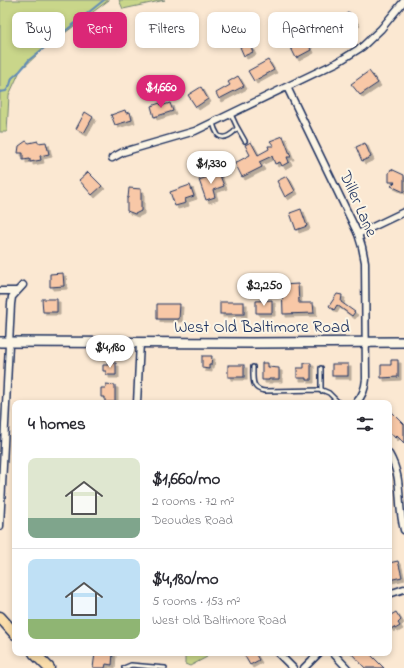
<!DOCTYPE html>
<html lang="en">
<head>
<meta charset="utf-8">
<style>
	body { margin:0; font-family:"Indie Flower",sans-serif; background:#f2f2f3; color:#2b2b33; height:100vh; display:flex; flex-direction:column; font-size:15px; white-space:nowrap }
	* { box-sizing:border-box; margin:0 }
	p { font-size:13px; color:#7c7c81 }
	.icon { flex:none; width:22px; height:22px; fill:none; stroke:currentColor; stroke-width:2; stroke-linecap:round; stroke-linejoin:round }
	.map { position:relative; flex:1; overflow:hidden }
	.drawer { position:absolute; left:12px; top:400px; width:380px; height:256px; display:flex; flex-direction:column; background:#fff; border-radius:8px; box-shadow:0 2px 6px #0003 }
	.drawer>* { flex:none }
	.hud { position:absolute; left:12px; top:12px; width:380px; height:36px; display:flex; gap:8px }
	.price { position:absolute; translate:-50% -34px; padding:0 9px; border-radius:14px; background:#fff; color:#222; font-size:13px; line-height:26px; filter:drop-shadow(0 1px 2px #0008) }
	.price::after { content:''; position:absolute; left:50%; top:24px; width:12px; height:9px; margin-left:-6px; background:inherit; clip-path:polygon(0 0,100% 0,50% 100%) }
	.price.active { background:#db2777; color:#fff }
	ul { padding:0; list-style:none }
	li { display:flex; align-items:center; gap:12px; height:100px; padding:0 16px }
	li+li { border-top:1px solid #e1e1e2 }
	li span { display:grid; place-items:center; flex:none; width:112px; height:80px; border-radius:8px; color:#555 }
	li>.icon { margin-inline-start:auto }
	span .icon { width:48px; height:48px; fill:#fffc; stroke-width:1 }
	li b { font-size:17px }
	h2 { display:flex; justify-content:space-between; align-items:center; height:48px; padding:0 16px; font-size:17px }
	.chip { padding:0 14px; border-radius:8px; background:#fff; box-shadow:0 2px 6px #0003; font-size:14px; line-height:36px }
	.chip.active { background:#db2777; color:#fff }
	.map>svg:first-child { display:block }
	.green { fill:#c9d68a; stroke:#728274 }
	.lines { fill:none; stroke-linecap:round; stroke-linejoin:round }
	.stream { stroke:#638db7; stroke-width:2 }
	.building { fill:#f8c8a7; stroke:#1b2f5e; filter:url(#shadow) }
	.lane-casing { stroke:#1b2f5e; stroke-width:6 }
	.street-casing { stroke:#1b2f5e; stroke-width:9 }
	.secondary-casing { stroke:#1b2f5e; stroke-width:12 }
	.primary-casing { stroke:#1b2f5e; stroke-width:13 }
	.lane { stroke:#fcf5e5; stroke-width:3 }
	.street { stroke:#fcf5e5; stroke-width:6 }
	.secondary { stroke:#fcf5e5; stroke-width:9 }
	.primary { stroke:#faddab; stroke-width:10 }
	.labels { text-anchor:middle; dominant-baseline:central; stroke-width:4; stroke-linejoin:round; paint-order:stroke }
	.street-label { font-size:17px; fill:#1b2f5e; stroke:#fcf5e5 }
</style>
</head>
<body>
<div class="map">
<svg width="404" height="668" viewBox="0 0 404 668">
	<defs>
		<filter id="shadow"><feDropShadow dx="3" dy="3" stdDeviation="0" flood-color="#0004"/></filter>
	</defs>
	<rect width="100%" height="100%" fill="#fbe8d2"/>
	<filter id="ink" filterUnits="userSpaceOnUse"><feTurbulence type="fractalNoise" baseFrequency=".025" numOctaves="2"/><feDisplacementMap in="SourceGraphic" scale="8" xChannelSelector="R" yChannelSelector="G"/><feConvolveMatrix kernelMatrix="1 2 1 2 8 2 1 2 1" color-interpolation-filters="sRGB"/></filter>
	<g filter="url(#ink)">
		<!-- green -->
		<g class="green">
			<path d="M0,0H109L42,50L20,71L9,95L7,132H0Z"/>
			<path d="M119,0H165L123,9Z"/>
			<path d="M185,653H206L207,657L190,666L185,664Z"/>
		</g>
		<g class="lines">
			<!-- stream -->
			<path class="stream" d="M0,92L6,91L10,85L12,78L20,71L29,60L104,0"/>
		</g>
		<!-- building -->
		<g class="building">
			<path d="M349,12L357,23L339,35L331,25Z"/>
			<path d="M307,41L311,50L296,58L291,48Z"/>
			<path d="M249,43L253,52L244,56L240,47Z"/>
			<path d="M268,60L274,70L254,81L248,71Z"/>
			<path d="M369,71L378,83L360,95L351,84Z"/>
			<path d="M238,76L244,86L219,99L216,93L230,85L228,82Z"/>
			<path d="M201,87L208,99L196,107L188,95Z"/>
			<path d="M160,103L161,106L170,103L173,111L154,117L151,106Z"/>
			<path d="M125,110L126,113L130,112L132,120L115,125L111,115Z"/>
			<path d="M85,112L93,117L84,133L76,129Z"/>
			<path d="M283,136L291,157H287L289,162L282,166L280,162L275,164L272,156L259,162L262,167L242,177L235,163L250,155L245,145L251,142L258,155L269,149L268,146H274L270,141Z"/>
			<path d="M26,141L29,143L38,141V143L46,142L49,154L40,156L41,160L30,162V159L23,160V153H18L19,146Z"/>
			<path d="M365,143L371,157L362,161L356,147Z"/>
			<path d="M391,169L404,175V192L391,186L395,182H389V173Z"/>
			<path d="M88,172L102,186L92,195L79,180Z"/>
			<path d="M219,173L224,186L213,190L215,197L206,200L199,180Z"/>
			<path d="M287,176L295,191L285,197L277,181Z"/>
			<path d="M190,185L194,196L185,199L186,203L175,206L170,192Z"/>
			<path d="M129,188L141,189V211L135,214L127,211V198H128Z"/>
			<path d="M301,209L307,226L296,230L290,213Z"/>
			<path d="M63,273L64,286L50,287V274Z"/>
			<path d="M298,284L299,303H313L314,313L283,314L282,285Z"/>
			<path d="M337,294L342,295L341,302L355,312L352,316L337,305L334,310L329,306Z"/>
			<path d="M42,299H57V312H43Z"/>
			<path d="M272,300V313H256V301Z"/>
			<rect x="220" y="302" width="24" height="12"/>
			<path d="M157,304H180L179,319H157Z"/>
			<path d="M202,356H212L211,365H209V369L202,368Z"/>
			<path d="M391,360H398V377L381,378V365H391Z"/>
			<path d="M108,363H116V375H106V371H103V365H108Z"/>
			<path d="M262,363H268V367L279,368V379H269V380H262Z"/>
			<path d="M304,363H311V380H306V378H297V368H304Z"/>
			<rect x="332" y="364" width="16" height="12"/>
			<rect x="228" y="365" width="16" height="12"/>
			<path d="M106,384L115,385V402H105V397H101V388H106Z"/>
			<path d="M389,409L404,424V443L397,436L395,438L389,431Z"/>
			<path d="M398,561L402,577L389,580V563Z"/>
			<path d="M396,612L401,620L398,623L400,626L395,629L394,627L391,629L389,626V616Z"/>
			<path d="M95,653H113L112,665L106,664L105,668H93Z"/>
			<path d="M243,653H255L259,660L250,665Z"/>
			<path d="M351,653H369L384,668H365Z"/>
		</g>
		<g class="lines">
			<defs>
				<g id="lane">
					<path d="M231,114L236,125L245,141"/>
					<path d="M213,123C214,127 216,132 218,135C224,141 234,133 237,128"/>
					<path d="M253,367C253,378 251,390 265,391L322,390L329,393L339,403"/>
					<path d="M321,368V391"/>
					<path d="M124,668L131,665L165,668"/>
				</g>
				<g id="street">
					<path d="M287,87L358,234L362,247L365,262L366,379C365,389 363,395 356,403"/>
					<path d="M112,158L123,152L195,131L338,62L362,47L381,29L404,1"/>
					<path d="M358,234L404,212"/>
					<path d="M0,291H16"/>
					<path d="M137,403L140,342"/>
					<path d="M389,454C404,480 396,500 404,530"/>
					<path d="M0,526L11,304L12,297L23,285"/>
					<path d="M389,594L404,589"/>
					<path d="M278,653L293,668"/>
					<path d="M333,653L347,668"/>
					<path d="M304,668L319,653"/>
				</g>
				<path id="secondary" d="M0,342L253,343L404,342"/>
				<g id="primary">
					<path d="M0,617L15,634"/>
					<path d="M34,653L49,668"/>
				</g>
			</defs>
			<!-- lane casing -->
			<use href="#lane" class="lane-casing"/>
			<!-- street casing -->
			<use href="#street" class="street-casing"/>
			<!-- secondary casing -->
			<use href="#secondary" class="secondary-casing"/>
			<!-- primary casing -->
			<use href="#primary" class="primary-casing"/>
			<!-- lane -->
			<use href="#lane" class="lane"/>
			<!-- street -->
			<use href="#street" class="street"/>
			<!-- secondary -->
			<use href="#secondary" class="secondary"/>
			<!-- primary -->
			<use href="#primary" class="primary"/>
		</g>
	</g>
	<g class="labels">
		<!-- street labels -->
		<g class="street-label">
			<text transform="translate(358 204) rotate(66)">Diller Lane</text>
			<text x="262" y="327">West Old Baltimore Road</text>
		</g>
	</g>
</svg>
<b class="price active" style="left:161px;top:109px">$1,660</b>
<b class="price" style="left:211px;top:185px">$1,330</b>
<b class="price" style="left:264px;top:307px">$2,250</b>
<b class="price" style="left:110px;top:369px">$4,180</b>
<div class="hud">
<a class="chip">Buy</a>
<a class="chip active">Rent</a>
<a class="chip">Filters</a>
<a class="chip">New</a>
<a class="chip">Apartment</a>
</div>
<section class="drawer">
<h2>4 homes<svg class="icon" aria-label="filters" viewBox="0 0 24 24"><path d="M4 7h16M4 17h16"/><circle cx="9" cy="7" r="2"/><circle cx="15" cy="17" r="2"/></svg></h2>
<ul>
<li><span style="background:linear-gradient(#dfe7d0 75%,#7fa58c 0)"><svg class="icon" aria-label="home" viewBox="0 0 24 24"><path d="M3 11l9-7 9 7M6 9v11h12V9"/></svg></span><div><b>$1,660/mo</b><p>2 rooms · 72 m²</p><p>Deoudes Road</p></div></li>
<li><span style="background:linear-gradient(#bfe0f5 75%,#8fb573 0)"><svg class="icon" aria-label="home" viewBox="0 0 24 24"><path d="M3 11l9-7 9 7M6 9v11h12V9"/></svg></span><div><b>$4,180/mo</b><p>5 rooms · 153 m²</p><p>West Old Baltimore Road</p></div></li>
</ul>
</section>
</div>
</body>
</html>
